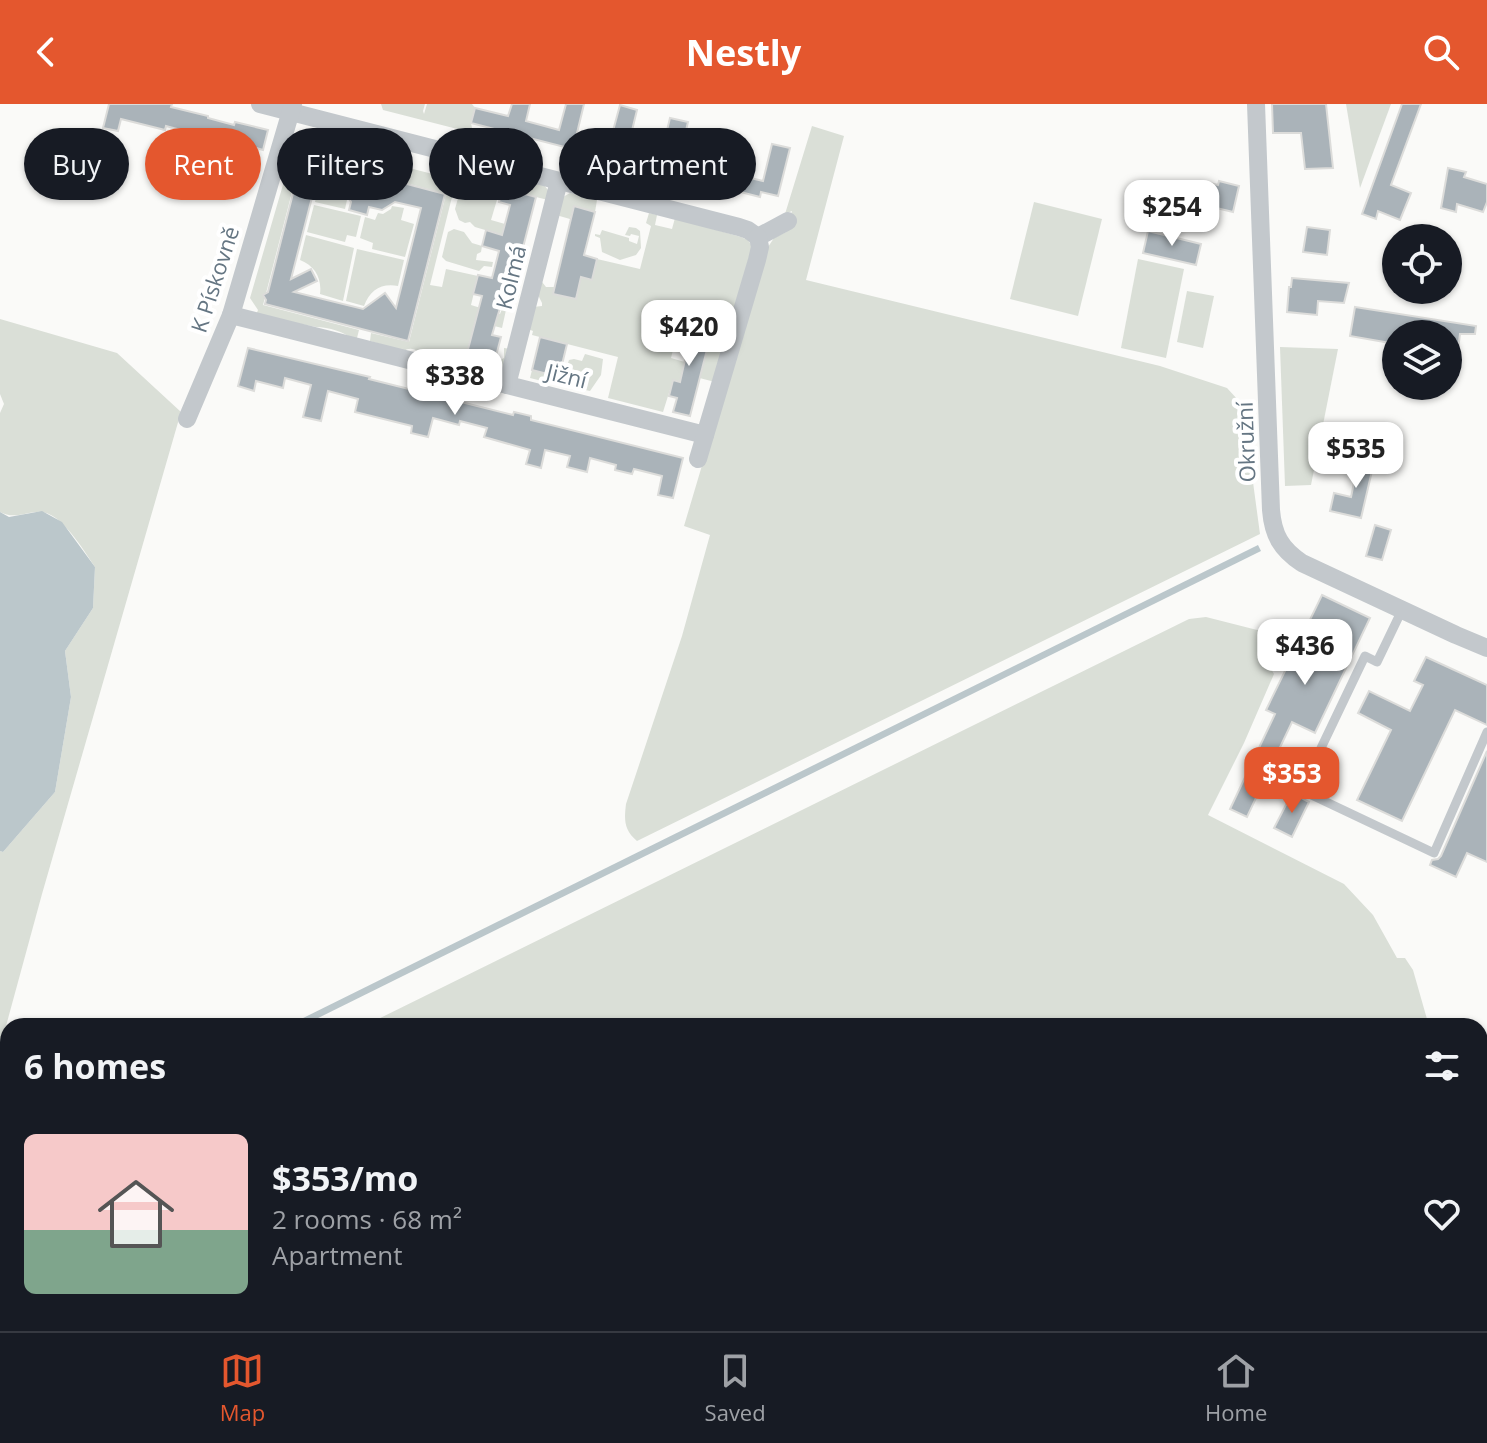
<!DOCTYPE html>
<html lang="en">
<head>
<meta charset="utf-8">
<style>
	body { margin:0; font-family:"Open Sans",sans-serif; background:#20242c; color:#f1f3f6; height:100vh; display:flex; flex-direction:column; font-size:30px; white-space:nowrap }
	* { box-sizing:border-box; margin:0 }
	p { font-size:26px; color:#9ea1a6 }
	.icon { flex:none; width:44px; height:44px; fill:none; stroke:currentColor; stroke-width:2; stroke-linecap:round; stroke-linejoin:round }
	.map { position:relative; flex:1; overflow:hidden }
	.details { position:absolute; left:0px; top:914px; width:1488px; height:314px; display:flex; flex-direction:column; background:#171b24; border-radius:24px 24px 0 0; box-shadow:0 2px 6px #0004 }
	.details>* { flex:none }
	.top-card { position:absolute; left:24px; top:24px; width:800px; height:72px; display:flex; gap:16px }
	.controls { position:absolute; left:1382px; top:120px; display:grid; gap:16px }
	.controls a { display:grid; place-items:center; width:80px; height:80px; border-radius:50%; background:#171b24; box-shadow:0 2px 6px #0004; font-size:40px }
	.price { position:absolute; translate:-50% -68px; padding:0 18px; border-radius:16px; background:#fff; color:#222; font-size:26px; line-height:52px; filter:drop-shadow(0 2px 4px #0008) }
	.price::after { content:''; position:absolute; left:50%; top:48px; width:24px; height:18px; margin-left:-12px; background:inherit; clip-path:polygon(0 0,100% 0,50% 100%) }
	.price.selected { background:#e4572e; color:#fff }
	ul { padding:0; list-style:none }
	li { display:flex; align-items:center; gap:24px; height:200px; padding:0 24px }
	li+li { border-top:2px solid #363941 }
	li span { display:grid; place-items:center; flex:none; width:224px; height:160px; border-radius:12px; color:#555 }
	li>.icon { margin-inline-start:auto }
	span .icon { width:96px; height:96px; fill:#fffc; stroke-width:1 }
	li b { font-size:34px }
	h2 { display:flex; justify-content:space-between; align-items:center; height:96px; padding:0 24px; font-size:34px }
	.chip { padding:0 28px; border-radius:36px; background:#171b24; box-shadow:0 2px 6px #0004; font-size:28px; line-height:72px }
	.chip.selected { background:#e4572e; color:#fff }
	header { display:flex; justify-content:space-between; align-items:center; height:104px; padding:0 24px; background:#e4572e; color:#fff; font-size:36px; font-weight:700 }
	.tabs { display:flex; justify-content:space-around; align-items:center; height:112px; border-top:2px solid #363941; background:#171b24; font-size:22px; color:#9ea1a6 }
	.tabs a { display:grid; justify-items:center; gap:4px }
	.tabs .selected { color:#e4572e }
	.map>svg:first-child { display:block }
	.green { fill:#dadfd7; fill-rule:evenodd }
	.water { fill:#bbc7cb }
	.building { fill:#aab3b9; stroke:#dcdcda; stroke-width:2; fill-rule:evenodd }
	.lines { fill:none; stroke-linecap:round; stroke-linejoin:round }
	.service { stroke:#c3c8cc; stroke-width:9 }
	.minor { stroke:#c3c8cc; stroke-width:18 }
	.labels { text-anchor:middle; dominant-baseline:central; stroke-width:8; stroke-linejoin:round; paint-order:stroke }
	.street-label { font-size:22px; fill:#657683; stroke:#fff }
</style>
</head>
<body>
<header><svg class="icon" aria-label="back" viewBox="0 0 24 24"><path d="M15 5l-7 7 7 7"/></svg>Nestly<svg class="icon" aria-label="search" viewBox="0 0 24 24"><circle cx="10" cy="10" r="6"/><path d="M15 15l6 6"/></svg></header>
<div class="map">
<svg width="1487" height="1227" viewBox="0 0 1487 1227">
	<rect width="100%" height="100%" fill="#fafaf8"/>
	<!-- green -->
	<g class="green">
		<path d="M381,0H425L423,7L424,10L427,0H472L475,4L471,19L473,29L383,6Z"/>
		<path d="M1346,0H1391L1360,84Z"/>
		<path d="M812,22L844,32L806,176L1160,262L1227,284L1239,297L1248,341L1260,430L637,737C624,726 624,716 626,700L682,532L710,431L684,422L766,146L774,134L786,128L792,107L785,110Z"/>
		<path d="M296,36L372,54L371,62L364,61L363,65L356,63L352,66L301,53L263,201L359,226L357,234L354,236C344,228 329,223 316,223L256,211L258,206L250,194Z"/>
		<path d="M382,57L452,75L456,60L544,81L548,86V96L457,73L430,181L442,183L446,165L478,172L471,201L500,210L502,205L506,206L502,224L475,217L467,248L498,257L504,254V244L511,245L501,268L495,270L417,249V247C413,244 408,244 404,247L370,237L371,229L409,238L446,90L395,76L393,73L387,71V69L399,71L404,67L398,69L380,64Z"/>
		<path d="M462,80L499,89L491,116L505,120L502,131L475,123L470,118L465,119L459,116L455,105Z"/>
		<path d="M320,83L344,90L347,96L345,105L315,98L318,84Z"/>
		<path d="M570,89L597,96L595,108L574,102L570,115L556,111L563,93Z"/>
		<path d="M1034,98L1102,115L1078,212L1010,195Z"/>
		<path d="M314,101L361,112L356,133L347,131L345,138L307,128Z"/>
		<path d="M392,102L404,104L401,116L414,120L405,153L372,145L373,139L360,134L365,113L375,116L378,109L383,110L391,105Z"/>
		<path d="M649,109L657,111L655,121L672,125L675,114L741,133L748,136L752,142L715,278L684,270L681,278L673,276L663,308L608,294L618,253L532,231L533,227L528,225L533,203L542,202V199L538,191L542,178L546,183H554L553,190L575,195L581,173L592,175L597,155L640,165L651,122L646,119ZM679,222L711,230L708,240L715,243L714,245L708,243L702,263L671,254Z"/>
		<path d="M629,123L636,124L640,127L641,144L636,151L620,156L602,148L600,134L595,132V130L600,131L602,126L629,134V137L637,140L639,132L631,130L630,132L625,131Z"/>
		<path d="M454,125L464,128L472,139L482,142L481,148L477,150L476,156L493,158L492,163L484,162L479,167L446,157L442,153L448,128Z"/>
		<path d="M306,131L354,144L343,197L320,190C322,174 315,162 300,156Z"/>
		<path d="M357,145L404,156L398,182C381,179 370,186 364,202L346,197Z"/>
		<path d="M1138,155L1184,165L1166,254L1121,244Z"/>
		<path d="M1187,187L1214,192L1203,244L1177,238Z"/>
		<path d="M0,215L117,249L181,308L42,790L0,944V747L3,748L55,688L71,593L65,547L93,504L95,463C83,446 60,405 37,408C23,409 13,415 0,408V309L4,300L0,290Z"/>
		<path d="M1280,243L1338,245L1311,381L1285,382Z"/>
		<path d="M585,250L603,255L601,271L590,287L581,285L575,279L570,284L530,274L532,266L563,274L569,256L574,255L582,257Z"/>
		<path d="M1206,513L1265,528L1267,558L1274,570L1244,639L1208,711L1344,780L1373,811L1397,854H1405L1413,866L1429,922H364L1189,515Z"/>
		<path d="M1487,932V1227H0V1103L8,1099V1220H1480V935Z"/>
	</g>
	<!-- water -->
	<g class="water">
		<path d="M42,407L62,418L95,463L93,504L65,547L71,593L55,688L3,748L0,747V408L9,413Z"/>
		<path d="M1258,441L1261,447L302,922H287Z"/>
	</g>
	<!-- building -->
	<g class="building">
		<path d="M109,0H172L171,3L208,12V14L234,21L235,18L268,26L263,46L205,29L203,32L166,22L165,26L121,15L118,27L103,24Z"/>
		<path d="M512,0H530L526,17L559,26L566,0H584L577,29L610,38L620,1L637,6L628,43L661,51L670,14L688,18L679,56L712,64L721,27L739,31L730,69L763,77L772,40L790,44L778,92L761,88L760,93L471,19L475,4L508,12Z"/>
		<path d="M1272,0H1326L1333,64L1305,65L1301,29H1273Z"/>
		<path d="M1402,0H1421L1391,81L1411,89L1400,116L1378,107L1376,115L1362,110Z"/>
		<path d="M302,54L353,67L356,64L364,66L365,62L387,67L386,71L393,73L395,77L445,90L408,237L265,200L266,196L263,191L268,188ZM316,78L343,85L351,98L349,106L367,111L369,103L382,106L395,98L421,104L396,204L385,189L363,205L294,188L317,177L311,165L291,175Z"/>
		<path d="M1448,64L1466,68L1464,73L1487,80V98L1483,108L1457,100L1456,108L1441,104Z"/>
		<path d="M1219,77L1239,82L1233,108L1204,101L1210,79L1218,81Z"/>
		<path d="M502,84L536,93L511,190L506,206L500,204L492,231L501,233L495,256L467,249L482,192L473,190L478,171L492,174L499,147L482,142L486,126L502,131L510,101L499,98Z"/>
		<path d="M574,102L595,108L584,151L597,155L592,176L581,173L576,195L553,190Z"/>
		<path d="M1307,123L1330,126L1327,151L1303,148Z"/>
		<path d="M1148,127L1201,140L1196,161L1143,149Z"/>
		<path d="M1292,174L1349,179L1344,199L1318,197L1317,211L1287,208L1289,183H1291Z"/>
		<path d="M1355,203L1476,222L1475,230H1460L1456,261L1448,260V230H1396V240L1350,232Z"/>
		<path d="M679,222L711,230L690,312L673,308L677,294L669,292L673,276L680,278L687,247L673,244Z"/>
		<path d="M540,233L567,240L559,273L532,266Z"/>
		<path d="M248,244L370,273L369,275L513,311L514,308L531,312V316L683,354L673,394L658,391L662,372L634,365L632,370L615,366L616,361L590,354L587,368L567,363L570,352L545,346L541,364L526,360L530,346L484,333L487,324L460,317L459,321L433,314L428,333L411,329L412,322L355,308L358,295L328,287L321,317L303,313L311,281L285,274L283,284L256,277L254,287L238,282Z"/>
		<path d="M1360,350L1375,354L1361,414L1330,407L1334,389L1351,393Z"/>
		<path d="M1375,421L1391,426L1382,456L1366,452Z"/>
		<path d="M1322,491L1370,514L1315,629L1292,618L1247,713L1230,705L1275,610L1266,606Z"/>
		<path d="M1426,553L1487,581V621L1455,606L1402,717L1357,696L1391,626L1358,609L1369,587L1410,607L1423,581L1414,577Z"/>
		<path d="M1487,647V758L1467,749L1456,773L1430,761L1432,756L1438,755L1441,752Z"/>
		<path d="M1292,689L1309,698L1292,733L1274,724Z"/>
	</g>
	<g class="lines">
		<!-- service -->
		<path class="service" d="M1402,506L1377,558L1365,552L1301,686L1434,749L1487,628"/>
		<!-- minor -->
		<g class="minor">
			<path d="M260,0L739,123L748,126L758,133"/>
			<path d="M1256,0L1271,406C1273,431 1281,445 1302,459L1456,531L1487,544"/>
			<path d="M758,133L788,117"/>
			<path d="M231,211L705,331"/>
			<path d="M507,281L559,77"/>
			<path d="M187,315L231,211L293,0"/>
			<path d="M698,355L757,156L760,143L758,133"/>
		</g>
	</g>
	<g class="labels">
		<!-- street labels -->
		<g class="street-label">
			<text transform="translate(510 173) rotate(-76)">Kolmá</text>
			<text transform="translate(214 175) rotate(-72)">K Pískovně</text>
			<text transform="translate(567 271) rotate(14)">Jižní</text>
			<text transform="translate(1245 338) rotate(-92)">Okružní</text>
		</g>
	</g>
</svg>
<div class="controls">
<a><svg class="icon" aria-label="locate" viewBox="0 0 24 24"><circle cx="12" cy="12" r="6"/><path d="M12 2v4M12 18v4M2 12h4M18 12h4"/></svg></a>
<a><svg class="icon" aria-label="layers" viewBox="0 0 24 24"><path d="M12 4l9 5-9 5-9-5zM3 14l9 5 9-5"/></svg></a>
</div>
<b class="price" style="left:1172px;top:144px">$254</b>
<b class="price" style="left:689px;top:264px">$420</b>
<b class="price" style="left:455px;top:313px">$338</b>
<b class="price" style="left:1356px;top:386px">$535</b>
<b class="price" style="left:1305px;top:583px">$436</b>
<b class="price selected" style="left:1292px;top:711px">$353</b>
<div class="top-card">
<a class="chip">Buy</a>
<a class="chip selected">Rent</a>
<a class="chip">Filters</a>
<a class="chip">New</a>
<a class="chip">Apartment</a>
</div>
<section class="details">
<h2>6 homes<svg class="icon" aria-label="filters" viewBox="0 0 24 24"><path d="M4 7h16M4 17h16"/><circle cx="9" cy="7" r="2"/><circle cx="15" cy="17" r="2"/></svg></h2>
<ul>
<li><span style="background:linear-gradient(#f6c9c9 60%,#7fa58c 0)"><svg class="icon" aria-label="home" viewBox="0 0 24 24"><path d="M3 11l9-7 9 7M6 9v11h12V9"/></svg></span><div><b>$353/mo</b><p>2 rooms · 68 m²</p><p>Apartment</p></div><svg class="icon" aria-label="heart" viewBox="0 0 24 24"><path d="M12 20l-8-8c-3-5 5-10 8-4 3-6 11-1 8 4z"/></svg></li>
</ul>
</section>
</div>
<nav class="tabs">
<a class="selected"><svg class="icon" aria-label="map" viewBox="0 0 24 24"><path d="M3 6l6-2 6 2 6-2v14l-6 2-6-2-6 2zM9 4v14M15 6v14"/></svg>Map</a>
<a><svg class="icon" aria-label="saved" viewBox="0 0 24 24"><path d="M7 4h10v16l-5-4-5 4z"/></svg>Saved</a>
<a><svg class="icon" aria-label="home" viewBox="0 0 24 24"><path d="M3 11l9-7 9 7M6 9v11h12V9"/></svg>Home</a>
</nav>
</body>
</html>
